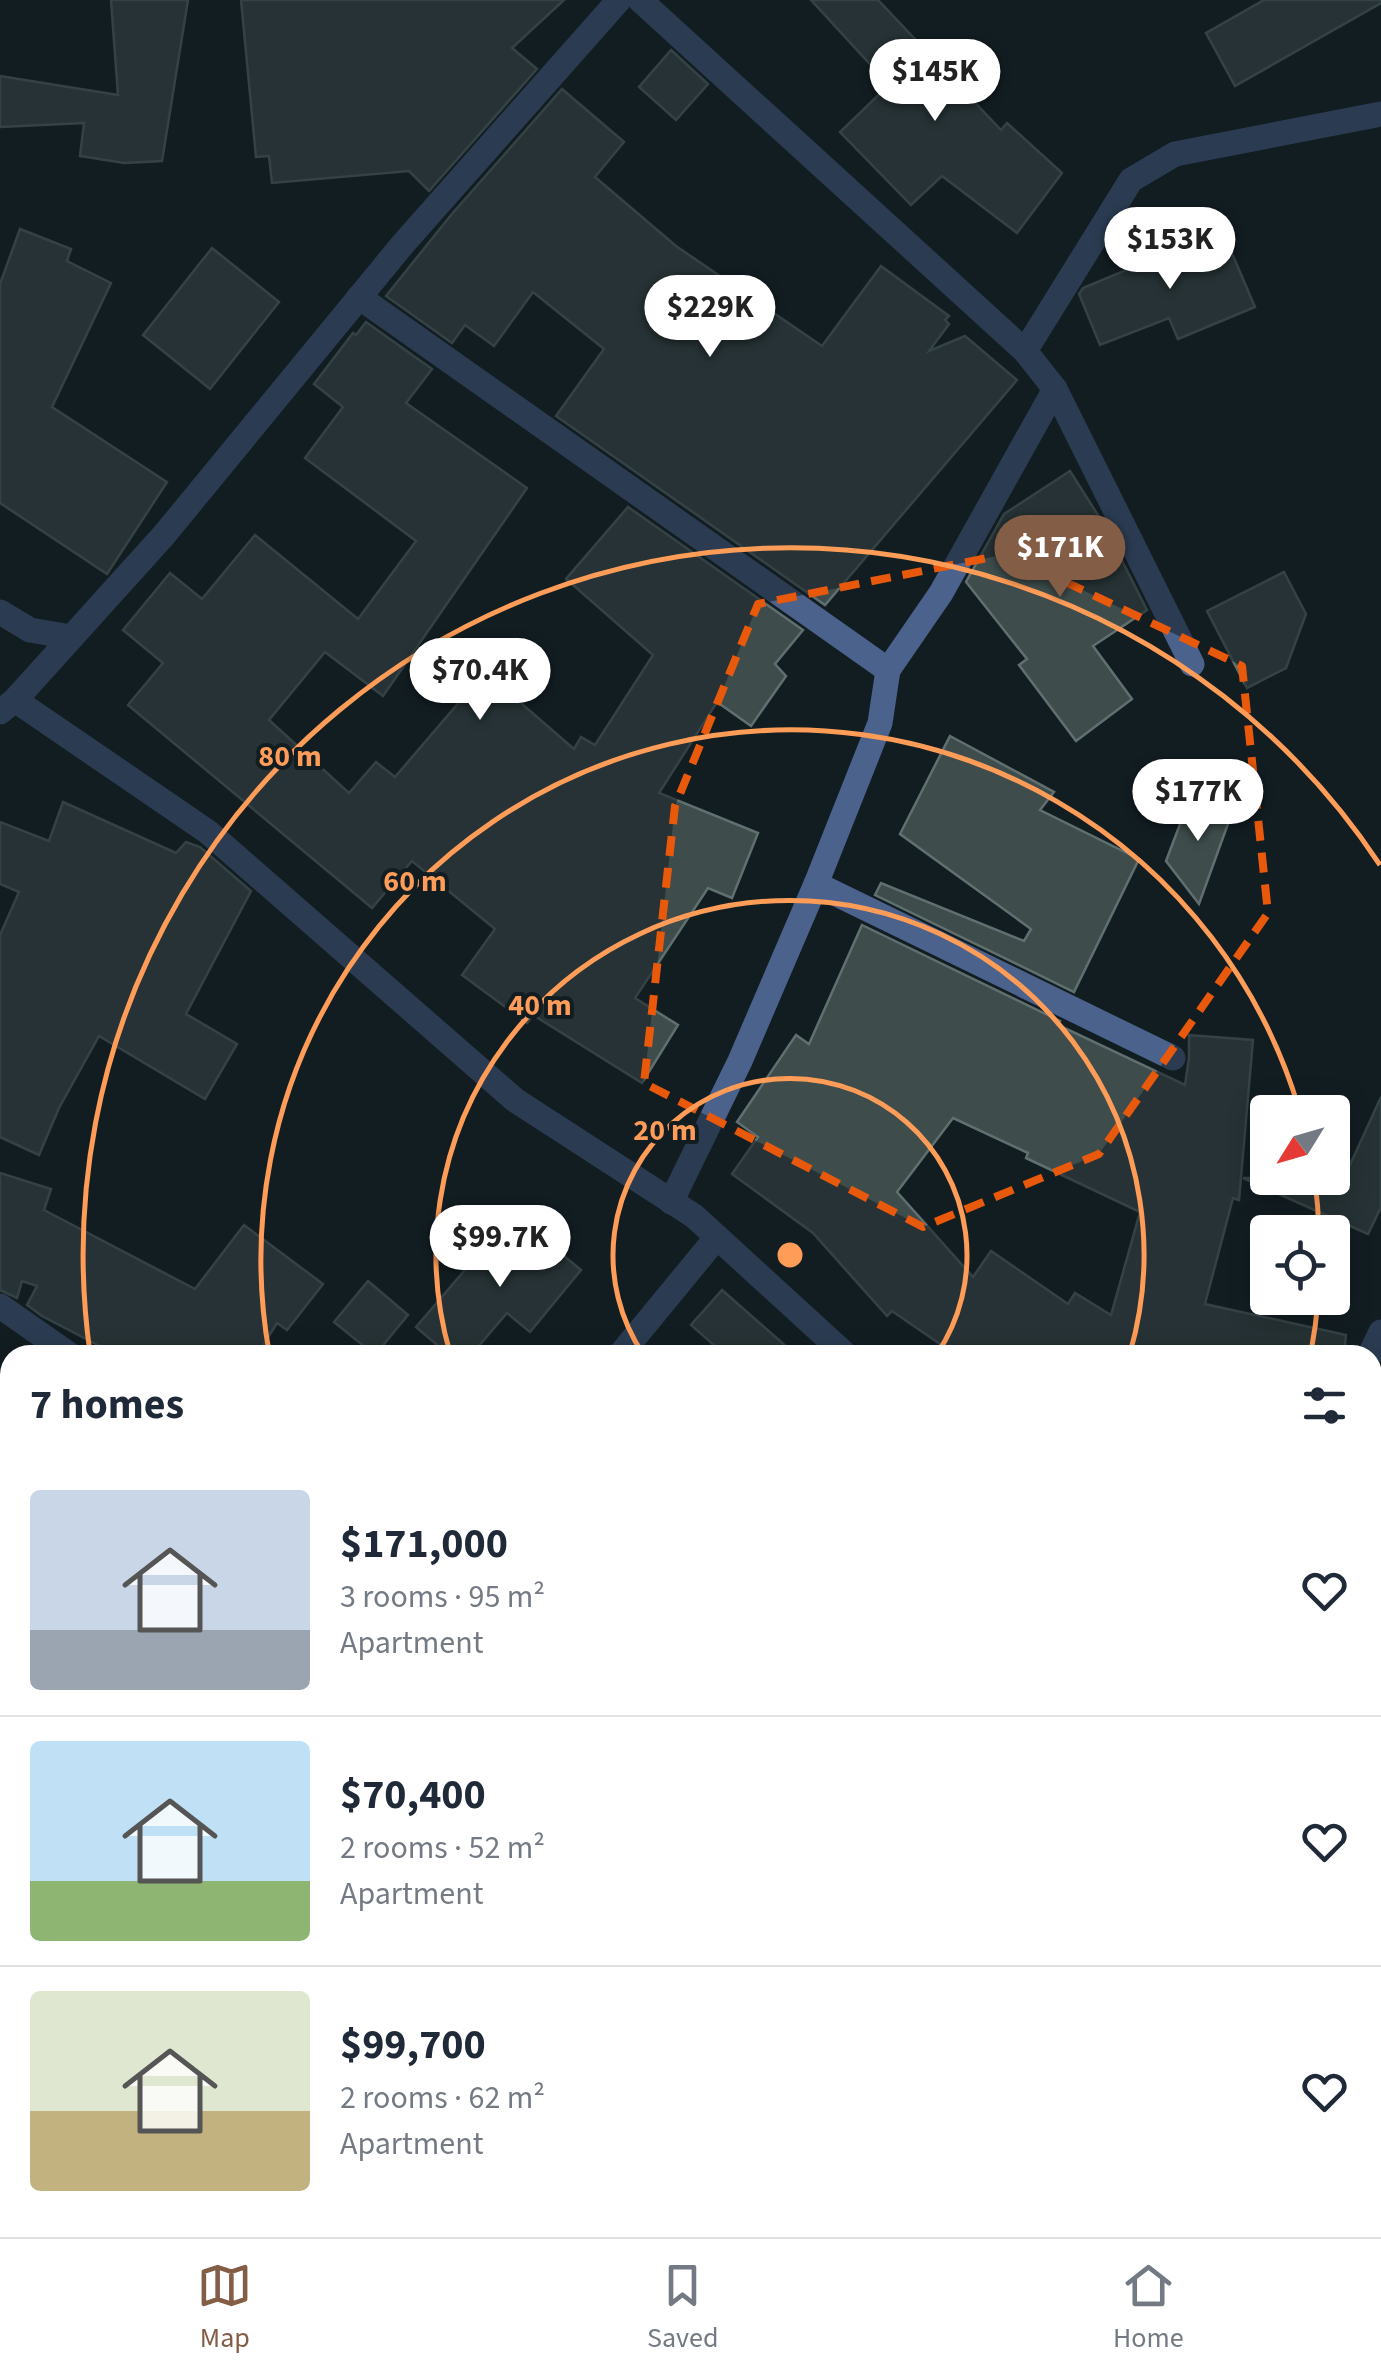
<!DOCTYPE html>
<html lang="en">
<head>
<meta charset="utf-8">
<style>
	body { margin:0; font-family:"Source Sans 3",sans-serif; background:#f6f6f7; color:#1f2937; height:100vh; display:flex; flex-direction:column; font-size:38px; white-space:nowrap }
	* { box-sizing:border-box; margin:0 }
	p { font-size:32px; color:#747a83 }
	.icon { flex:none; width:55px; height:55px; fill:none; stroke:currentColor; stroke-width:2; stroke-linecap:round; stroke-linejoin:round }
	.map { position:relative; flex:1; overflow:hidden }
	.drawer { position:absolute; left:0px; top:1345px; width:1382px; height:892px; display:flex; flex-direction:column; background:#fff; border-radius:30px 30px 0 0; box-shadow:0 5px 25px #0003 }
	.drawer>* { flex:none }
	.needle { width:65px; rotate:233deg }
	.fabs { position:absolute; left:1250px; top:1095px; display:grid; gap:20px }
	.fabs a { display:grid; place-items:center; width:100px; height:100px; border-radius:10px; background:#fff; box-shadow:0 5px 25px #0003; font-size:50px }
	.price { position:absolute; translate:-50% -85px; padding:0 22px; border-radius:35px; background:#fff; color:#222; font-size:32px; line-height:65px; filter:drop-shadow(0 2px 5px #0008) }
	.price::after { content:''; position:absolute; left:50%; top:60px; width:30px; height:22px; margin-left:-15px; background:inherit; clip-path:polygon(0 0,100% 0,50% 100%) }
	.price.selected { background:#835d46; color:#fff }
	ul { padding:0; list-style:none }
	li { display:flex; align-items:center; gap:30px; height:250px; padding:0 30px }
	li+li { border-top:2px solid #e0e1e3 }
	li span { display:grid; place-items:center; flex:none; width:280px; height:200px; border-radius:10px; color:#555 }
	li>.icon { margin-inline-start:auto }
	span .icon { width:120px; height:120px; fill:#fffc; stroke-width:1 }
	li b { font-size:42px }
	h2 { display:flex; justify-content:space-between; align-items:center; height:120px; padding:0 30px; font-size:42px }
	.tabs { display:flex; justify-content:space-around; align-items:center; height:140px; border-top:2px solid #e0e1e3; background:#fff; font-size:28px; color:#747a83 }
	.tabs a { display:grid; justify-items:center; gap:5px }
	.tabs .selected { color:#835d46 }
	.map>svg:first-child { display:block }
	.building { fill:#3e4d4c; stroke:#606f6f; stroke-width:2.5; fill-rule:evenodd }
	.lines { fill:none; stroke-linecap:round; stroke-linejoin:round }
	.minor { stroke:#4b628c; stroke-width:25 }
	.marked { fill:none; stroke:#e8590c; stroke-width:8; stroke-dasharray:20 12; stroke-linejoin:round }
	.ring { fill:none; stroke:#fe9c58; stroke-width:5 }
	.centre { fill:#fe9c58; stroke:#121d22; stroke-width:5 }
	.ring-label { font-size:30px; text-anchor:middle; font-weight:bold; fill:#fe9c58; stroke:#121d22; stroke-width:8; stroke-linejoin:round; paint-order:stroke }
</style>
</head>
<body>
<div class="map">
<svg width="1381" height="2237" viewBox="0 0 1381 2237">
	<rect width="100%" height="100%" fill="#121d22"/>
	<!-- building -->
	<g class="building">
		<path d="M111,0H188L162,161L124,163L80,156L84,123L0,127V76L118,95Z"/>
		<path d="M241,0H564L512,48L537,69L429,191L409,171L272,183L269,156L256,157Z"/>
		<path d="M811,0H878L1001,130L1007,123L1062,173L1017,233L942,176L911,205L840,132L889,85Z"/>
		<path d="M1264,0H1381V3L1235,86L1206,33Z"/>
		<path d="M671,50L708,84L676,120L639,87Z"/>
		<path d="M562,89L624,142L595,177L676,246L822,346L881,266L949,316L945,320L949,324L929,351L965,336L1017,380L825,605L556,416L604,349L533,292L494,346L465,325L452,343L386,296L451,215Z"/>
		<path d="M20,229L71,249L67,261L111,283L52,407L167,482L107,574L0,503V284Z"/>
		<path d="M1222,230L1255,307L1178,339L1169,318L1100,345L1079,294L1083,288Z"/>
		<path d="M212,248L279,302L210,389L143,335Z"/>
		<path d="M366,322L432,369L406,403L527,488L383,696L325,652L269,720L349,793L376,762L395,777L485,672L574,749L581,737L595,745L653,655L566,579L628,507L803,630L775,664L786,676L751,726L717,702L659,793L758,833L732,898L708,888L635,998L678,1025L642,1083L533,1015L527,1023L462,975L495,929L412,861L372,908L128,705L163,663L123,630L170,573L202,599L255,535L358,619L416,541L305,458L343,407L314,384L353,333L356,335Z"/>
		<path d="M1070,471L1103,523L1147,610L1093,646L1132,699L1076,741L1019,665L1027,659L966,582L1004,514Z"/>
		<path d="M1284,572L1306,614L1286,668L1247,688L1207,611Z"/>
		<path d="M950,736L1054,792L1040,810L1139,859L1074,992L875,895L881,883L1024,941L1031,929L900,834Z"/>
		<path d="M1191,795L1233,810L1199,904L1166,861Z"/>
		<path d="M63,802L176,853L186,842L200,847L251,891L186,1014L237,1044L205,1099L99,1036L59,1108L39,1155L0,1137V935L19,892L0,884V822L49,841Z"/>
		<path d="M862,925L1060,1021L1058,1025L1185,1085L1189,1058V1035L1253,1040L1239,1200L1233,1198L1205,1304L1346,1335L1344,1355H956L892,1311L887,1316L813,1233L732,1174L758,1137L737,1122L796,1035L809,1044ZM953,1118L1028,1153L1026,1158L1140,1212L1111,1315L1075,1293L1068,1304L991,1251L973,1277L897,1192Z"/>
		<path d="M1381,1097V1207L1368,1234L1243,1178H1344Z"/>
		<path d="M0,1173L51,1189L44,1210L195,1289L244,1225L323,1284L287,1330L277,1323L257,1355H117L42,1316L27,1305L37,1286L22,1281L17,1298L0,1290Z"/>
		<path d="M513,1214L581,1270L530,1332L507,1313L471,1355H449L416,1327Z"/>
		<path d="M368,1281L408,1315L375,1355L334,1322Z"/>
		<path d="M722,1290L796,1355H725L691,1325Z"/>
	</g>
	<g class="lines">
		<!-- minor -->
		<g class="minor">
			<path d="M640,0L1025,351L1055,389L1192,664"/>
			<path d="M359,297L888,670"/>
			<path d="M1025,351L1131,180L1175,154L1381,114"/>
			<path d="M0,612L30,630L71,637"/>
			<path d="M15,700L208,832L515,1100L694,1216L846,1355"/>
			<path d="M0,712L15,700L164,535L403,244L619,0"/>
			<path d="M816,884L1173,1058"/>
			<path d="M671,1202L740,1061L816,884L880,723L888,670L941,593L1055,389"/>
			<path d="M0,1306L70,1355"/>
			<path d="M620,1355L717,1237"/>
			<path d="M1370,1355L1381,1332"/>
			<path d="M0,2194L10,2181"/>
			<path d="M732,2228L742,2233"/>
			<path d="M385,2237L391,2228"/>
			<path d="M1260,2237L1261,2228"/>
		</g>
	</g>
	<!-- marked area -->
	<path d="M0 0H1381V2237H0ZM1007,554L1242,666L1268,913L1099,1154L923,1227L644,1083L675,806L758,604Z" fill="#121d22" fill-opacity=".55" fill-rule="evenodd"/>
	<path class="marked" d="M1007,554L1242,666L1268,913L1099,1154L923,1227L644,1083L675,806L758,604Z"/>
	<!-- distance rings -->
	<g class="ring">
		<path d="M643 1354A177 177 0 1 1 937 1354"/>
		<path d="M450 1353A354 354 0 1 1 1130 1353"/>
		<path d="M1318 1301A530 530 0 0 1 1311 1352M269 1352A530 530 0 0 1 1299 1109M1315 1181A530 530 0 0 1 1319 1232"/>
		<path d="M90 1353A707 707 0 0 1 1380 865"/>
	</g>
	<circle cx="790" cy="1255" r="15" class="centre"/>
	<g class="ring-label">
		<text x="290" y="766">80 m</text>
		<text x="415" y="891">60 m</text>
		<text x="540" y="1015">40 m</text>
		<text x="665" y="1140">20 m</text>
	</g>
</svg>
<div class="fabs">
<a><svg class="needle" viewBox="-14 -14 28 28"><path d="M0-13l5 13h-10z" fill="#e53935"/><path d="M0 13l5-13h-10z" fill="#747a83"/></svg></a>
<a><svg class="icon" aria-label="locate" viewBox="0 0 24 24"><circle cx="12" cy="12" r="6"/><path d="M12 2v4M12 18v4M2 12h4M18 12h4"/></svg></a>
</div>
<b class="price" style="left:935px;top:124px">$145K</b>
<b class="price" style="left:1170px;top:292px">$153K</b>
<b class="price" style="left:710px;top:360px">$229K</b>
<b class="price selected" style="left:1060px;top:600px">$171K</b>
<b class="price" style="left:480px;top:723px">$70.4K</b>
<b class="price" style="left:1198px;top:844px">$177K</b>
<b class="price" style="left:500px;top:1290px">$99.7K</b>
<section class="drawer">
<h2>7 homes<svg class="icon" aria-label="filters" viewBox="0 0 24 24"><path d="M4 7h16M4 17h16"/><circle cx="9" cy="7" r="2"/><circle cx="15" cy="17" r="2"/></svg></h2>
<ul>
<li><span style="background:linear-gradient(#c9d6e8 70%,#9aa5b1 0)"><svg class="icon" aria-label="home" viewBox="0 0 24 24"><path d="M3 11l9-7 9 7M6 9v11h12V9"/></svg></span><div><b>$171,000</b><p>3 rooms · 95 m²</p><p>Apartment</p></div><svg class="icon" aria-label="heart" viewBox="0 0 24 24"><path d="M12 20l-8-8c-3-5 5-10 8-4 3-6 11-1 8 4z"/></svg></li>
<li><span style="background:linear-gradient(#bfe0f5 70%,#8fb573 0)"><svg class="icon" aria-label="home" viewBox="0 0 24 24"><path d="M3 11l9-7 9 7M6 9v11h12V9"/></svg></span><div><b>$70,400</b><p>2 rooms · 52 m²</p><p>Apartment</p></div><svg class="icon" aria-label="heart" viewBox="0 0 24 24"><path d="M12 20l-8-8c-3-5 5-10 8-4 3-6 11-1 8 4z"/></svg></li>
<li><span style="background:linear-gradient(#dfe7d0 60%,#c2b280 0)"><svg class="icon" aria-label="home" viewBox="0 0 24 24"><path d="M3 11l9-7 9 7M6 9v11h12V9"/></svg></span><div><b>$99,700</b><p>2 rooms · 62 m²</p><p>Apartment</p></div><svg class="icon" aria-label="heart" viewBox="0 0 24 24"><path d="M12 20l-8-8c-3-5 5-10 8-4 3-6 11-1 8 4z"/></svg></li>
</ul>
</section>
</div>
<nav class="tabs">
<a class="selected"><svg class="icon" aria-label="map" viewBox="0 0 24 24"><path d="M3 6l6-2 6 2 6-2v14l-6 2-6-2-6 2zM9 4v14M15 6v14"/></svg>Map</a>
<a><svg class="icon" aria-label="saved" viewBox="0 0 24 24"><path d="M7 4h10v16l-5-4-5 4z"/></svg>Saved</a>
<a><svg class="icon" aria-label="home" viewBox="0 0 24 24"><path d="M3 11l9-7 9 7M6 9v11h12V9"/></svg>Home</a>
</nav>
</body>
</html>
